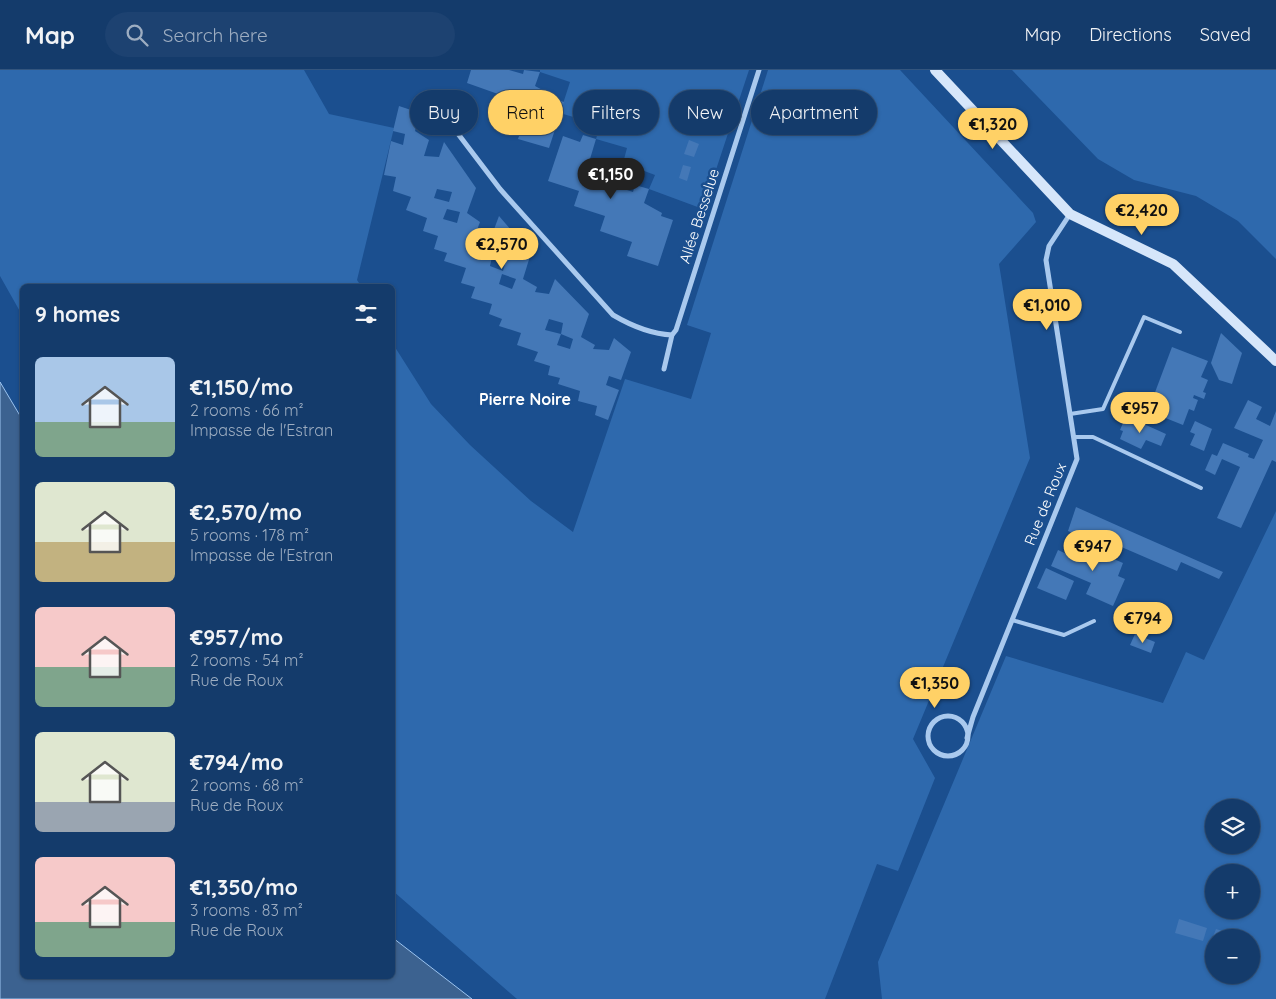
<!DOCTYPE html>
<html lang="en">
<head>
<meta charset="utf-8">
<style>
	body { margin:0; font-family:Quicksand,sans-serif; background:#1d4271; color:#f1f3f6; height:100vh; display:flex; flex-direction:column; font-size:19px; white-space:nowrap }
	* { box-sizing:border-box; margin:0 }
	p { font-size:16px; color:#9dadc1 }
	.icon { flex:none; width:28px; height:28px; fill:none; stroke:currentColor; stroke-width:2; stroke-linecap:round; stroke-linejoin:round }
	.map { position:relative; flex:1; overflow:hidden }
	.details { position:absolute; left:20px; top:214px; width:375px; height:695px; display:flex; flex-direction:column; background:#143b6b; border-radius:8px; box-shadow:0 1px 4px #0004,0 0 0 1px #33557e }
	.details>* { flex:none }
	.hud { position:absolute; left:410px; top:20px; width:475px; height:45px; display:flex; gap:10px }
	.controls { position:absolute; left:1205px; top:729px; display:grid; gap:10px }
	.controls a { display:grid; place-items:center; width:55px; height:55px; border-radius:50%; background:#143b6b; box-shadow:0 1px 4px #0004,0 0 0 1px #33557e; font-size:25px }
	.price { position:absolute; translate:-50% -42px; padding:0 11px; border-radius:18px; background:#ffd166; color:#111; font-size:16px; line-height:32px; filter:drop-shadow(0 1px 2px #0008) }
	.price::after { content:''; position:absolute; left:50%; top:30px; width:15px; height:11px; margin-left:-8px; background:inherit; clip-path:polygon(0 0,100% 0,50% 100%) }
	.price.active { background:#222; color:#fff }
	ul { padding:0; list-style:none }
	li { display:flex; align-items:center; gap:15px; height:125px; padding:0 15px }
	li span { display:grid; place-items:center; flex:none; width:140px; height:100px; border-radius:8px; color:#555 }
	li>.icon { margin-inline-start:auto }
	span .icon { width:60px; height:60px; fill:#fffc; stroke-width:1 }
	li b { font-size:21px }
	h2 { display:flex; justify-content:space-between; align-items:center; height:60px; padding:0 15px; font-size:21px }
	.pill { padding:0 18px; border-radius:22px; background:#143b6b; box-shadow:0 1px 4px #0004,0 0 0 1px #33557e; font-size:18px; line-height:45px }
	.pill.active { background:#ffd166; color:#111 }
	header { display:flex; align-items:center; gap:30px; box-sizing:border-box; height:70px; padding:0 25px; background:#143b6b; border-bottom:1px solid #33557e }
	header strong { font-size:24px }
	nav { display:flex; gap:28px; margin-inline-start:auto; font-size:18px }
	.search { width:350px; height:45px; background:#1d4271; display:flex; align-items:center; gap:12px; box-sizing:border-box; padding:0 18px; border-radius:28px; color:#9dadc1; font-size:19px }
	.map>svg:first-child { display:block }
	.green { fill:#2e69ad; fill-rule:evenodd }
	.water { fill:#3c6290; stroke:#9cc4f0 }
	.building { fill:#4478b7; fill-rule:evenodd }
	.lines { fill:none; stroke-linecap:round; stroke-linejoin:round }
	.lane { stroke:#a9c9ee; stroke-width:4 }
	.street { stroke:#a9c9ee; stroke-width:5 }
	.secondary { stroke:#d6e6fa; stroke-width:10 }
	.labels { text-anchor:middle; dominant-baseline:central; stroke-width:5; stroke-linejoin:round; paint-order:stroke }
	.street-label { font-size:15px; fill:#fff; stroke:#1b4f8f }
	.neighbourhood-label { font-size:16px; font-weight:bold; fill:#fff; stroke:#1b4f8f }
</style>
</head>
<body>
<header>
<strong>Map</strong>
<div class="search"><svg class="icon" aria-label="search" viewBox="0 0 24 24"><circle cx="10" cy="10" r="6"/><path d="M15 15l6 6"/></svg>Search here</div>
<nav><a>Map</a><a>Directions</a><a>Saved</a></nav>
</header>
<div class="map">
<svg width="1276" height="929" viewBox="0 0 1276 929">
	<rect width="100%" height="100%" fill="#1b4f8f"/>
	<!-- green -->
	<g class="green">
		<path d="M0,0H304L329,44L394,58L357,210L361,216H22V245L0,206Z"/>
		<path d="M540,0H749L703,139L649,119L655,105L623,93L627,78L596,69L600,55L560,43L570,12L540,2Z"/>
		<path d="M768,0H900L1033,143L1036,152L999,194L1030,388L913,669L935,708L898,801L877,794L825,929H517L393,821V274L431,334L470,375L531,431L573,462L625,309L691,329L711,263L687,255Z"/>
		<path d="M1012,0H1276V189L1238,151L1196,126L1134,110L1098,89Z"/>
		<path d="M1276,441V929H882L878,892L1006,586L1163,633L1186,582L1204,590ZM1214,738H1251V775H1214ZM1214,802H1251V840H1214ZM1214,868H1251V905H1214Z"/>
	</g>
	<!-- water -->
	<path class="water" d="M0,312L22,349V906H392L393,868L472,929H0Z"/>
	<!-- building -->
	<g class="building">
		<path d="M471,0H509L523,4L524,0L540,2L535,16L552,25L551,28L564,32L549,78L518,69L523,54L491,45L498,24L467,13Z"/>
		<path d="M399,36L420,43L415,61L429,70L424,86L439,87L444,72L476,118L467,143L480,152L477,160L493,162L499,146L531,183L523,209L537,217L535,222L549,224L555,209L589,244L581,267L595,275L593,279L609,280L614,268L631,282L621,310L609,306L606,315L619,320L608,350L595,345L597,336L578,331L580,321L558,314L560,308L548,305L550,296L534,291L538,282L517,275L521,263L499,256L502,249L489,244L492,234L471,228L475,217L461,213L466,198L444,191L447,183L434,179L438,166L423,161L427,148L406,140L411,127L393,121L396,107L384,105L391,71L403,75L405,64L393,61ZM437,119L452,122L449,132L434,128ZM447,139L460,142L457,153L443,149ZM492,187L506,191L503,201L490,196ZM502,204L516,209L512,219L499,214ZM549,249L563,253L561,264L573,269L570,279L557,275L561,264L545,260Z"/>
		<path d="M583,65L596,69L590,89L607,95L609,91L623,93L615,116L633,122L635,115L649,119L644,133L662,143L661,146L673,150L658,196L627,186L632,172L600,161L605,146L574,136L579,121L548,111L563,66L580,72Z"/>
		<path d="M689,70L699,74L694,87L684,84Z"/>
		<path d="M683,95L691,97L687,111L679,108Z"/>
		<path d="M1221,263L1242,283L1232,314L1219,310L1211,293Z"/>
		<path d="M1172,277L1208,291L1201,307L1208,310L1203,322L1206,323L1204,329L1194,325L1193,328L1198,330L1194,341L1189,339L1183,355L1148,341Z"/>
		<path d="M1248,330L1262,337L1256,349L1270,356L1276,341V392L1272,390L1241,458L1217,448L1240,397L1222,389L1215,405L1205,400L1212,384L1217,386L1223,373L1249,384L1248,387L1254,389L1263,370L1234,358Z"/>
		<path d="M1126,346L1166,364L1161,376L1146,370L1141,379L1120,369L1123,361L1120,360Z"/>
		<path d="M1195,351L1212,359L1204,381L1190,375L1195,364L1190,362Z"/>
		<path d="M1076,437L1123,458L1223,502L1219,509L1181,492L1177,501L1096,466L1094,472L1068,461Z"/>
		<path d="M1079,474L1123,493L1118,506L1125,509L1113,536L1086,524L1091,513L1051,496L1058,480L1073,487Z"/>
		<path d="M1046,498L1074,511L1066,530L1037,518Z"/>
		<path d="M1135,564L1155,572L1151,583L1130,575Z"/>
		<path d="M1179,849L1207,858L1203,871L1175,863Z"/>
		<path d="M1216,859L1242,867V868H1214V873L1211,872Z"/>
	</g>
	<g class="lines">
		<!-- lane -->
		<g class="lane">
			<path d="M1070,344L1103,339L1144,247L1180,262"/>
			<path d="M1074,367H1093L1201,418"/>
			<path d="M1012,550L1064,565L1094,551"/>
		</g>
		<!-- street -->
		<g class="street">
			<path d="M430,27L500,119L613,245C630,255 652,264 672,265"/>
			<path d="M664,299L672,265L676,260L759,0"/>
			<circle cx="948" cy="666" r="20"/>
			<path d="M967,668L973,647L1077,389L1046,190L1049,176L1070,144"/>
		</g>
		<!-- secondary -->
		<path class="secondary" d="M935,0L1070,144L1173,194L1276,291"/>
	</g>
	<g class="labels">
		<!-- street labels -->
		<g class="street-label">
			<text transform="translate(699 146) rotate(-72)">Allée Besselue</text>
			<text transform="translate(1045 434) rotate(-68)">Rue de Roux</text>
		</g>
		<!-- neighbourhood labels -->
		<g class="neighbourhood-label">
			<text x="525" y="329">Pierre Noire</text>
		</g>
	</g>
</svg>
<div class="controls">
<a><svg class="icon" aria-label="layers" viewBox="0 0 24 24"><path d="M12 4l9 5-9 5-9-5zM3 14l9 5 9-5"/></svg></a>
<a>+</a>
<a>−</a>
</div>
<b class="price" style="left:993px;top:80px">€1,320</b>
<b class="price active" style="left:611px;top:130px">€1,150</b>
<b class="price" style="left:1142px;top:166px">€2,420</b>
<b class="price" style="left:502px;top:200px">€2,570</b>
<b class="price" style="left:1047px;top:261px">€1,010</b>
<b class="price" style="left:1140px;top:364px">€957</b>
<b class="price" style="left:1093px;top:502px">€947</b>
<b class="price" style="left:1143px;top:574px">€794</b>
<b class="price" style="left:935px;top:639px">€1,350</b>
<div class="hud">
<a class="pill">Buy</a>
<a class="pill active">Rent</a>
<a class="pill">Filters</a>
<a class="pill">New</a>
<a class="pill">Apartment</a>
</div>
<section class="details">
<h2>9 homes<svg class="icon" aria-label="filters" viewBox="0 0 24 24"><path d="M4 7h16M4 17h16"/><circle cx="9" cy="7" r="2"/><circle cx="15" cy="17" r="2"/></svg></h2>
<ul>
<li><span style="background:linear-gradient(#a9c7e8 65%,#7fa58c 0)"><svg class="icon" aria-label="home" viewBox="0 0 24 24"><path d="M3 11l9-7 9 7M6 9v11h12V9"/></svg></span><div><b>€1,150/mo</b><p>2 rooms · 66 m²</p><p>Impasse de l'Estran</p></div></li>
<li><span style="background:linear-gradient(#dfe7d0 60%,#c2b280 0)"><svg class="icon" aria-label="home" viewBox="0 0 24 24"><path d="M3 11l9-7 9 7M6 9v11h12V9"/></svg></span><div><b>€2,570/mo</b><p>5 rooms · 178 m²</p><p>Impasse de l'Estran</p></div></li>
<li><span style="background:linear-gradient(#f6c9c9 60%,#7fa58c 0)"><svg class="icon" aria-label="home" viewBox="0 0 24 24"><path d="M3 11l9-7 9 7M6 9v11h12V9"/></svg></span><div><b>€957/mo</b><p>2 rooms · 54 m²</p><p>Rue de Roux</p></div></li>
<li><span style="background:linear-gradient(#dfe7d0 70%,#9aa5b1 0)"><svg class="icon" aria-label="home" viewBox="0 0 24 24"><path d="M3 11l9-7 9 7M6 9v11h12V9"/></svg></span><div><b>€794/mo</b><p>2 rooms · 68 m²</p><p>Rue de Roux</p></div></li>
<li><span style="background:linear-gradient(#f6c9c9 65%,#7fa58c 0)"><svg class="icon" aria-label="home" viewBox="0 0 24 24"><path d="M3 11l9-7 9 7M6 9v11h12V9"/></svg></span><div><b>€1,350/mo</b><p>3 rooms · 83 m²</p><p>Rue de Roux</p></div></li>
</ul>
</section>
</div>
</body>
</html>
